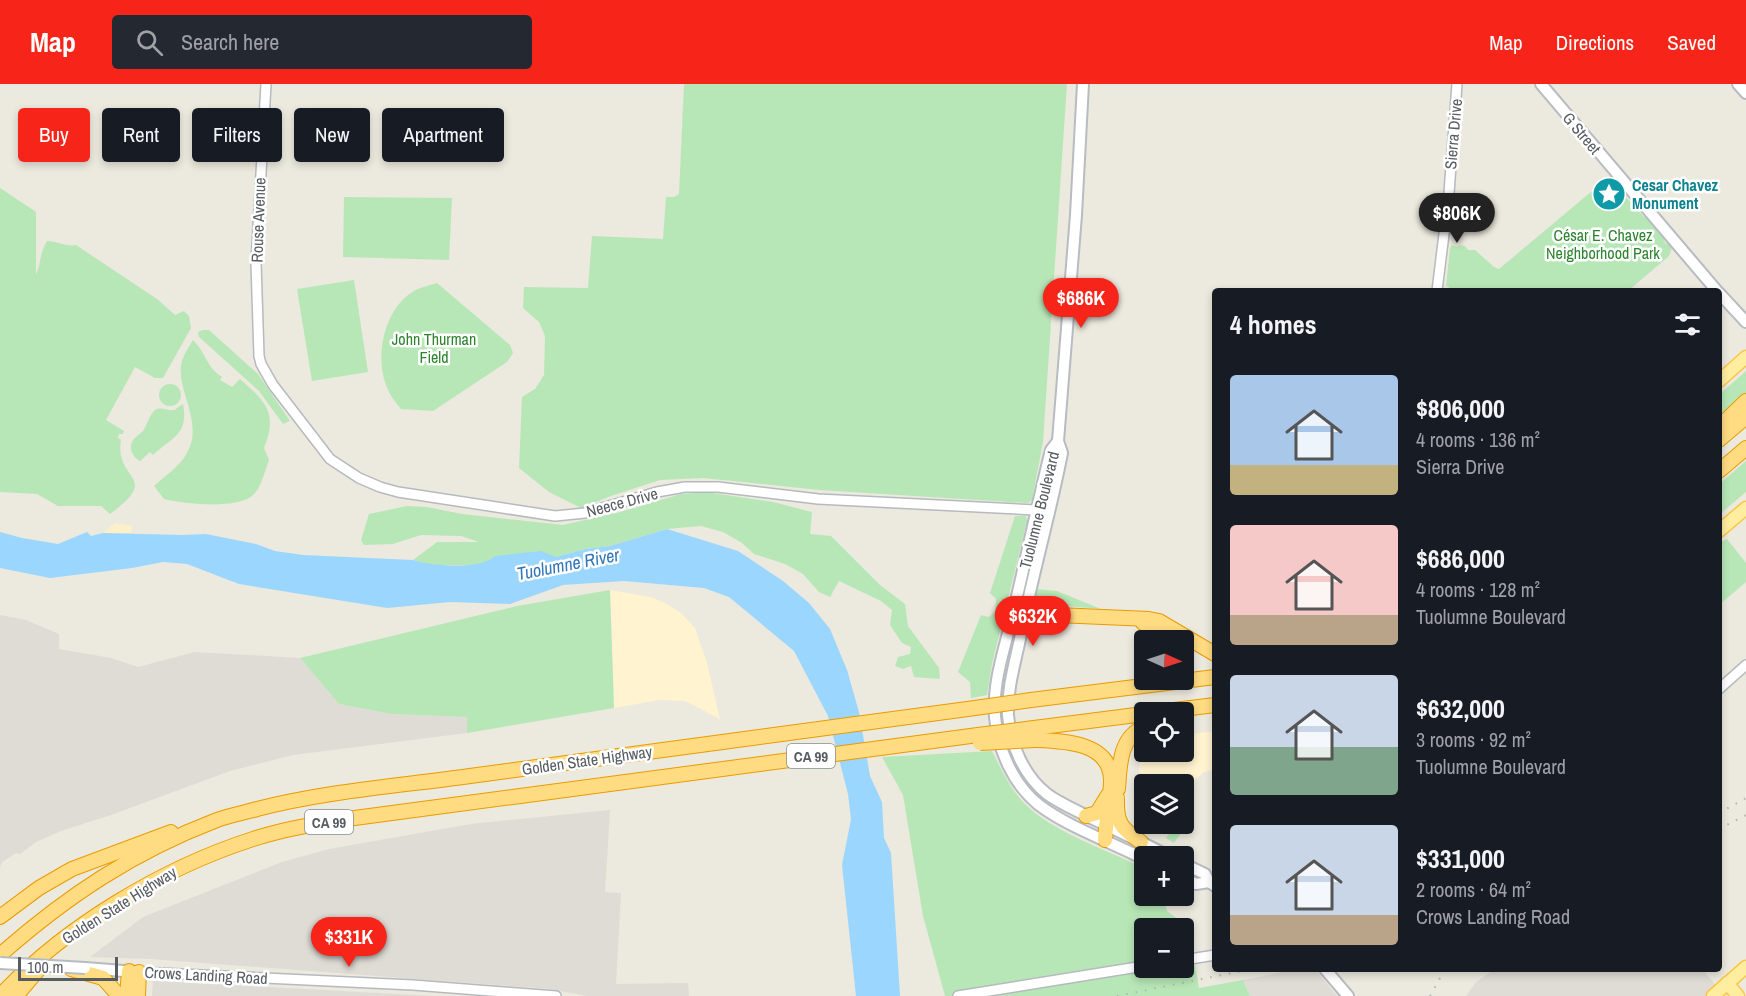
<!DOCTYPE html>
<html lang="en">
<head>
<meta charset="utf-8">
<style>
	body { margin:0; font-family:"Archivo Narrow",sans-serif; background:#242831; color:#f1f3f6; height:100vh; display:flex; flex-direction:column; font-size:22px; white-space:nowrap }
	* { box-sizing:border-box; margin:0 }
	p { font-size:20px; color:#9ea1a6 }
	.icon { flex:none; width:33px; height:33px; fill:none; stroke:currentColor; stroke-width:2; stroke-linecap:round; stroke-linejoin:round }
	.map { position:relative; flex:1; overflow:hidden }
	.drawer { position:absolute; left:1212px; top:204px; width:510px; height:684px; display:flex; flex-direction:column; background:#171b24; border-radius:6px; box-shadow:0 3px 9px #0003 }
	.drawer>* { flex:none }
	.hud { position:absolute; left:18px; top:24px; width:570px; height:54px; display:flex; gap:12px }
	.needle { width:39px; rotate:93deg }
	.fabs { position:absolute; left:1134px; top:546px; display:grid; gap:12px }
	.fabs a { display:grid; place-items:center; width:60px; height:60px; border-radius:6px; background:#171b24; box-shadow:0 3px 9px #0003; font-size:30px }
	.scale { position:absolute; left:18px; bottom:15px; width:100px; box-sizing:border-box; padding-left:6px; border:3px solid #575c61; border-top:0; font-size:16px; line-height:21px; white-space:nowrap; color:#575c61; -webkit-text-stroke:4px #fff; paint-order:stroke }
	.price { position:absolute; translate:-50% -51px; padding:0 14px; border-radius:21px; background:#f72519; color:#fff; font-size:20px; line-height:39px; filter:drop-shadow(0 2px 3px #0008) }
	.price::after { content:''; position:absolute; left:50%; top:36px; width:18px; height:14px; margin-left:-9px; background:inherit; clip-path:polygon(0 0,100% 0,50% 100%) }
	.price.on { background:#222; color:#fff }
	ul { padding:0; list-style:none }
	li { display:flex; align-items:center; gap:18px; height:150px; padding:0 18px }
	li span { display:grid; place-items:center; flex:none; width:168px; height:120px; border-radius:6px; color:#555 }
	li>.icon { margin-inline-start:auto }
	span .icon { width:72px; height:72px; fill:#fffc; stroke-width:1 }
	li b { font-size:26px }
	h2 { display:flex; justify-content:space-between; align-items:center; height:72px; padding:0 18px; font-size:26px }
	.chip { padding:0 21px; border-radius:6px; background:#171b24; box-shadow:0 3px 9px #0003; font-size:21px; line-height:54px }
	.chip.on { background:#f72519; color:#fff }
	header { display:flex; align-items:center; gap:36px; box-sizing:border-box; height:84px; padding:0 30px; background:#f72519; color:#fff }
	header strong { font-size:28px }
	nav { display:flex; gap:33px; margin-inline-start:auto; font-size:21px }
	.search { width:420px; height:54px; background:#242831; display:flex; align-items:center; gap:15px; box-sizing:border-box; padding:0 21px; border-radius:6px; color:#9ea1a6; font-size:22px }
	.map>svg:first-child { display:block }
	.commercial { fill:#fff3d0 }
	.industrial { fill:#dfdcd6 }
	.green { fill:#b8e7b7; fill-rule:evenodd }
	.sand { fill:#fdefc8 }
	.water { fill:#9bd6ff }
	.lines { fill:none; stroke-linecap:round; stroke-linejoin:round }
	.tertiary-casing { stroke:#b6babf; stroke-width:12 }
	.secondary-casing { stroke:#b7bbc2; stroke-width:14 }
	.primary-casing { stroke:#fdc546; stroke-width:15 }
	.motorway-casing { stroke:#ea9b00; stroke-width:16 }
	.tertiary { stroke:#fff; stroke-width:9 }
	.secondary { stroke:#fff; stroke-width:10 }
	.primary { stroke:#ffeda0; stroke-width:12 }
	.motorway { stroke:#ffdc82; stroke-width:14 }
	.rail { stroke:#b2b3b4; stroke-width:2; stroke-dasharray:1.5 8; stroke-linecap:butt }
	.secondary-bridge-casing { stroke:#b7bbc2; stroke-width:14; stroke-linecap:butt }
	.motorway-bridge-casing { stroke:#ea9b00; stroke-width:16; stroke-linecap:butt }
	.secondary-bridge { stroke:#fff; stroke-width:10 }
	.motorway-bridge { stroke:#ffdc82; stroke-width:14 }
	.labels { text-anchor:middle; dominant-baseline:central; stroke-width:5; stroke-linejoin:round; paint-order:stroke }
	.shield { fill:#fff; stroke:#898d90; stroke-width:1.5 }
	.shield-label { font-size:15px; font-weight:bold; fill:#575c61 }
	.street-label { font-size:16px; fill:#575c61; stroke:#fff }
	.culture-label { font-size:16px; font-weight:bold; fill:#0d838f; stroke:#fff; text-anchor:start }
	.park-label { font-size:16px; fill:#2d832e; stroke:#fff }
	.water-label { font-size:18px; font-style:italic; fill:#3176b8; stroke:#fff }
</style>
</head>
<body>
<header>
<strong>Map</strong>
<div class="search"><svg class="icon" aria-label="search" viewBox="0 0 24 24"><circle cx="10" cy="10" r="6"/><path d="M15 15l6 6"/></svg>Search here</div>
<nav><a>Map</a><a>Directions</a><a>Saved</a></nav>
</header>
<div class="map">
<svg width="1746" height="912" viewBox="0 0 1746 912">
	<rect width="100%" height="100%" fill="#ece9de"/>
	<!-- commercial -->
	<g class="commercial">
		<path d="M610,506L651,513L667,520L681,529L695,544L707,579L720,635L685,617L659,616L614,624Z"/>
		<path d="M1215,647V685L1204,688L1184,705V700H1144V735L1136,725L1140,675L1148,668H1184V651Z"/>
	</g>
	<!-- industrial -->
	<g class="industrial">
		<path d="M0,531L26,536L59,550V565L111,574L138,583L195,568L300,574L339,620L391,630L467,633V649L293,671L230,687L111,731L61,747L36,758L20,770L16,769L2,778L0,784Z"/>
		<path d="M610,726L605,808L621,809L616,900L688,899L689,912H587L550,905L150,875L90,873L143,833L282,778L329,765L471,740Z"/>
		<path d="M1298,885H1315L1337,912H1250L1243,896Z"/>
		<path d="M1495,885H1702L1725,912H1466L1476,898Z"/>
		<path d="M153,897L435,912H152Z"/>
	</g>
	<!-- green -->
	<g class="green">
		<path d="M684,0H1067L1043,358L1032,416L1028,419L819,406L703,394L660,396L611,412L581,424L549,408L519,384L522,313L535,305L544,291L545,252L539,238L523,224L524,203L588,204L592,152L663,155L666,113H674L679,110Z"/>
		<path d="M1610,95L1643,132L1648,135L1665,156L1664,157L1666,160L1668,159L1672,164L1669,172L1628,207H1449V203L1446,202L1450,164L1452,161L1457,163L1460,161L1465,162L1468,166H1475L1494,183L1499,185L1598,102H1602Z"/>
		<path d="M0,104L36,128V191C41,179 40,168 47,157C58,157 66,163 76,161L157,215L175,231L184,227L189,232L191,244L163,294H155L135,283L106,336L124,347L123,350H119L118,354L121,356C114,398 163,391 110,430L101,422H58L37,410L0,408Z"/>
		<path d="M344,113L452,114L449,176L343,173Z"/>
		<path d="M354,196L368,288L312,297L297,205Z"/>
		<path d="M437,199L510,261L513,269L507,278L433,327L401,325C395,318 389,310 386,301C375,272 384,227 411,209C419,203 428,202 437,199Z"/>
		<path d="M203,246H209L258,290L290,337L283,340L259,307L199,253L198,248Z"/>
		<path d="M193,256C207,270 206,283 222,293L220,296L232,303L240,295C266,318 278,329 264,364L269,376C265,386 262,402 254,410C240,426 184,420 164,415L154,402C165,392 180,382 187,369C205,338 174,304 182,277C184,270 189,263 193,256Z"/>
		<path d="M1746,287V311L1719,336V311Z"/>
		<circle cx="170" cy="311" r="11"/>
		<path d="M183,320C189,351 172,353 153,371L150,368L140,377C131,372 127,360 136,353C138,351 141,349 143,347C147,341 150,330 155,326C161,322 167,327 174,326Z"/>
		<path d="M1746,377V408L1719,431V400Z"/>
		<path d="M706,408L773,418L812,428L810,450L831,452L880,501L905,520L908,542L939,584L940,595L914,593L911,582L903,585L895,582L898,573L910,570L911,563L902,559L890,541L892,526L881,517L839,497L830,513L819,508L803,490L785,480L754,470L742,459L723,448L701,442L667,445L610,462L585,465L556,473L467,481H428L413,476L437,458H479L461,452L421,451L393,460L364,461L361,456L369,430L407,422L427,423L462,430L563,441L620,428L681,410Z"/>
		<path d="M1015,432H1026L1027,437L992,580L987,611L971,614L970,598L958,588L981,531L989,533L995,527L996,515L990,509Z"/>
		<path d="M1727,455L1746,479V498L1719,521V459Z"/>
		<path d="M1036,505L1057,507L1101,525L1042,520L1035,516Z"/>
		<path d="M610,506L614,624L467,649V633L391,630L339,620L300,574L517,522Z"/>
		<path d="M992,667C1001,685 1010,704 1023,718C1050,747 1109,767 1144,784V812H1163L1167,827L1189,844L1199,904L1243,896L1250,912H945L923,832L903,711L882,673ZM1144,844H1184V884H1144Z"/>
		<path d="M1175,740L1184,745L1174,759L1166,754Z"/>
	</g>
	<!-- sand -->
	<path class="sand" d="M115,439L132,442L131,449H103Z"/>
	<!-- water -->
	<path class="water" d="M667,445L738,467L783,497L809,519L830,545L847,586L859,628L870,692L882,718L884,754L891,769L900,912H856L842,781L851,735L848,710L828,632L794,567L729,513L704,504L624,497L563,501L510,520L450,518L387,524L239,500L187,480L163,478L132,484L50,494L0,484V448L22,454L58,460L87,448L91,452L103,449L182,451L206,450L256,460L275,467L303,471L413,476C431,482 481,486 495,472L541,467L556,473L585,465L610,462Z"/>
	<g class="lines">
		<defs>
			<g id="tertiary">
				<path d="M266,0L256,179L259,272L261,280L273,301L330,375L359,394L380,403L398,408L555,432L585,429L657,408L685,403H718L818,415L1036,426L1049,430"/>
				<path d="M1437,207L1449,109L1457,0"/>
				<path d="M1719,605L1746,581"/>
				<path d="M1184,876L1215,871"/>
				<path d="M139,888L413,901L556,912"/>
				<path d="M958,912L1144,882"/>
			</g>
			<g id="secondary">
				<path d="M1083,0L1076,131L1058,357L1062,369C1050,431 1032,492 1020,555C1015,579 1007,605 1008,631C1010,660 1024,692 1047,710C1059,719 1074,725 1087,732C1114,745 1142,758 1168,772"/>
				<path d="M1541,0L1717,207"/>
				<path d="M1738,0L1746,9"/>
				<path d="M1719,209L1746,238"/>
				<path d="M1058,357L1051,366C1038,418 1027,470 1015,521C1007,558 992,596 995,633C998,666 1013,700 1039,721C1068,743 1111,758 1144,775"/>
				<path d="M1184,780L1205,790L1209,798L1215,802"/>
				<path d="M1184,794L1196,800L1209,798"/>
				<path d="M85,884L136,888"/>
				<path d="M1325,885L1348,912"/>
			</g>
			<g id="primary">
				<path d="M1719,297L1746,273"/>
				<path d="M1719,447L1746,424"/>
				<path d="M1727,899L1738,912"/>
				<path d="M1713,912L1746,883"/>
			</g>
			<g id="motorway">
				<path d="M1719,343L1746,317"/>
				<path d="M1719,356L1746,333"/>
				<path d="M1719,387L1746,364"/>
				<path d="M1015,524L1057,531L1149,535L1159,537L1215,570"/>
				<path d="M1143,539L1158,547L1165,556"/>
				<path d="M1031,616L1215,593"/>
				<path d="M1158,628L1215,621"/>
				<path d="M1034,644L1144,630"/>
				<path d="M1035,656C1064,657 1113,658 1111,699C1110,718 1106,737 1105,756"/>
				<path d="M1118,705C1120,681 1119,654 1144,643"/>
				<path d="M1117,714C1116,739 1121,744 1141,758"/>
				<path d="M1086,732L1097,729L1108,711"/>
				<path d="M0,833L39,804L72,785L171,748"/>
				<path d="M0,871C67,812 133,768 217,736C230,731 244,729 257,725C327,707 398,702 470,692C638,669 807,647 975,624"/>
				<path d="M71,885L103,894L119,912"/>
				<path d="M0,912C65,842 163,784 253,755C284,745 315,740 347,735L978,651"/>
				<path d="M16,912L44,879"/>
				<path d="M127,912L129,887"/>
				<path d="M138,912L139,888"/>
			</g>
		</defs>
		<!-- tertiary casing -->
		<use href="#tertiary" class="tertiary-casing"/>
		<!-- secondary casing -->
		<use href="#secondary" class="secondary-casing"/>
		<!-- primary casing -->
		<use href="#primary" class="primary-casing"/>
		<!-- motorway casing -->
		<use href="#motorway" class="motorway-casing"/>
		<!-- tertiary -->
		<use href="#tertiary" class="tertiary"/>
		<!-- secondary -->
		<use href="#secondary" class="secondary"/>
		<!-- primary -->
		<use href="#primary" class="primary"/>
		<!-- motorway -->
		<use href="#motorway" class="motorway"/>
		<!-- rail -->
		<g class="rail">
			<path d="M1719,729L1746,714"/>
			<path d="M1719,745L1746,731"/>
			<path d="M1117,912L1252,885"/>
			<path d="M1430,912L1445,885"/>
		</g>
		<defs>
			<path id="secondary-bridge" d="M0,879L85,884"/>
			<g id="motorway-bridge">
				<path d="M975,624L1031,616"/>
				<path d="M978,651L1034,644"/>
				<path d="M980,659L1035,656"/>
			</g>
		</defs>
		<!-- secondary-bridge casing -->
		<use href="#secondary-bridge" class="secondary-bridge-casing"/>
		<!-- motorway-bridge casing -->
		<use href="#motorway-bridge" class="motorway-bridge-casing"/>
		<!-- secondary-bridge -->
		<use href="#secondary-bridge" class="secondary-bridge"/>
		<!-- motorway-bridge -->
		<use href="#motorway-bridge" class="motorway-bridge"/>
	</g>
	<!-- icons -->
	<defs>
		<symbol id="sight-disc" viewBox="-11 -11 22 22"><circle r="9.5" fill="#0f9aa8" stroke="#fff"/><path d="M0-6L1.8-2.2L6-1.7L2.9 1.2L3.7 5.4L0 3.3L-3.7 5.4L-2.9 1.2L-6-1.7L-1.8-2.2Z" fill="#fff"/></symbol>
	</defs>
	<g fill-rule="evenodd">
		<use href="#sight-disc" x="1590" y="91" width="38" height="38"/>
	</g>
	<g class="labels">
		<!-- shield labels -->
		<g class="shield">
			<rect x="787" y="660" width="48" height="24" rx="4.5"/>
			<rect x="305" y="726" width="48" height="24" rx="4.5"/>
		</g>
		<g class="shield-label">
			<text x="811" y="672">CA 99</text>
			<text x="329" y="738">CA 99</text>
		</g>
		<!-- street labels -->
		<g class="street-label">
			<text transform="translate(1582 49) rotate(50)">G Street</text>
			<text transform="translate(1453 50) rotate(-85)">Sierra Drive</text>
			<text transform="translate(258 136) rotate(-88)">Rouse Avenue</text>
			<text transform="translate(622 418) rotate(-15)">Neece Drive</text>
			<text transform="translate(1039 426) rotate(-76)">Tuolumne Boulevard</text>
			<text transform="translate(587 676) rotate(-8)">Golden State Highway</text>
			<text transform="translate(119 821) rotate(-32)">Golden State Highway</text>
			<text transform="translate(206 891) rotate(3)">Crows Landing Road</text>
		</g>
		<!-- culture labels -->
		<g class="culture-label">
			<text x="1632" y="101">Cesar Chavez<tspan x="1632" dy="18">Monument</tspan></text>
		</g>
		<!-- park labels -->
		<g class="park-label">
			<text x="1603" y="151">César E. Chavez<tspan x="1603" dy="18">Neighborhood Park</tspan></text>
			<text x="434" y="255">John Thurman<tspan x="434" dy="18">Field</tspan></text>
		</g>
		<!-- water labels -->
		<g class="water-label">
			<text transform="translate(568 480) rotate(-11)">Tuolumne River</text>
		</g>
	</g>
</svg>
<div class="fabs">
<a><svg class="needle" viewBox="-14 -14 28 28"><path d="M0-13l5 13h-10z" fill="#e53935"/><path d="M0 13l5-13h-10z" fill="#9ea1a6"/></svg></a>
<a><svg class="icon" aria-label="locate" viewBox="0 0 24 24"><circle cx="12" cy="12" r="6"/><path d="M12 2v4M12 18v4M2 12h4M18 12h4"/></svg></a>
<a><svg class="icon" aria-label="layers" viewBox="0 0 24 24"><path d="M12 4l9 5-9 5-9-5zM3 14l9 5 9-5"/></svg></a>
<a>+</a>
<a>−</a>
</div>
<div class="scale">100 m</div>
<b class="price on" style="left:1457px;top:160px">$806K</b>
<b class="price" style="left:1081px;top:245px">$686K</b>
<b class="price" style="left:1033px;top:563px">$632K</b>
<b class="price" style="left:349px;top:884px">$331K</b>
<div class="hud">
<a class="chip on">Buy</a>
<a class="chip">Rent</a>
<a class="chip">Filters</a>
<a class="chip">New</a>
<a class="chip">Apartment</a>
</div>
<section class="drawer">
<h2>4 homes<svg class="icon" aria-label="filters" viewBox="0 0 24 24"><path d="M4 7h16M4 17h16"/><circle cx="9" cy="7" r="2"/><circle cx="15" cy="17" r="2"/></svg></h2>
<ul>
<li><span style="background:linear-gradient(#a9c7e8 75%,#c2b280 0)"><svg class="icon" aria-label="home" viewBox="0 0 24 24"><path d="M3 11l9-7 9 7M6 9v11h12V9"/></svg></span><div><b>$806,000</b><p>4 rooms · 136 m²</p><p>Sierra Drive</p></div></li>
<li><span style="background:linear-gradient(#f6c9c9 75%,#b9a48a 0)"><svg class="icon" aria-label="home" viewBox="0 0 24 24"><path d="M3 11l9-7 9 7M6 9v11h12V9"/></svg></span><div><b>$686,000</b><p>4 rooms · 128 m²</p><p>Tuolumne Boulevard</p></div></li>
<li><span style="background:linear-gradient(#c9d6e8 60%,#7fa58c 0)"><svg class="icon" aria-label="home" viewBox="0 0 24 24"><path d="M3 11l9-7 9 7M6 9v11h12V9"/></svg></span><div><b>$632,000</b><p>3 rooms · 92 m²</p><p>Tuolumne Boulevard</p></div></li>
<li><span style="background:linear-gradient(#c9d6e8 75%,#b9a48a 0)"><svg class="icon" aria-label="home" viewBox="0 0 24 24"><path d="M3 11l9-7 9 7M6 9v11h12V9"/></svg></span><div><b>$331,000</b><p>2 rooms · 64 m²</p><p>Crows Landing Road</p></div></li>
</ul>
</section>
</div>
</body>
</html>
